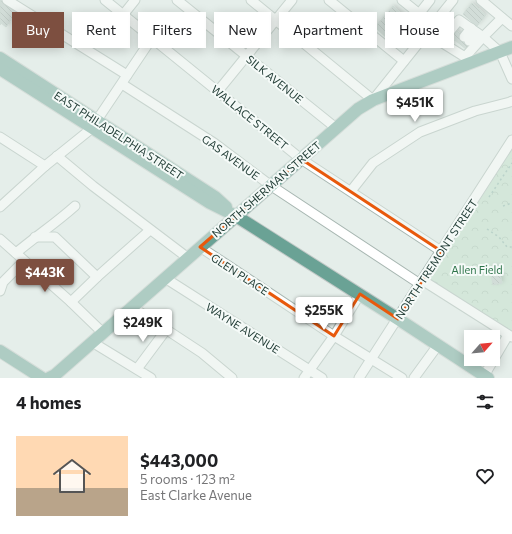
<!DOCTYPE html>
<html lang="en">
<head>
<meta charset="utf-8">
<style>
	body { margin:0; font-family:Commissioner,sans-serif; background:#f6f6f6; color:#202124; height:100vh; display:flex; flex-direction:column; font-size:15px; white-space:nowrap }
	* { box-sizing:border-box; margin:0 }
	p { font-size:13px; color:#757577 }
	.icon { flex:none; width:22px; height:22px; fill:none; stroke:currentColor; stroke-width:2; stroke-linecap:round; stroke-linejoin:round }
	.map { position:relative; height:378px; overflow:hidden }
	.panel { display:flex; flex-direction:column; background:#fff; flex:1 }
	.panel>* { flex:none }
	.guide { position:absolute; left:12px; top:12px; width:488px; height:36px; display:flex; gap:8px }
	.needle { width:26px; rotate:63deg }
	.buttons { position:absolute; left:464px; top:330px; display:grid; gap:8px }
	.buttons a { display:grid; place-items:center; width:36px; height:36px; border-radius:0px; background:#fff; box-shadow:0 2px 10px #0003; font-size:20px }
	.price { position:absolute; translate:-50% -34px; padding:0 9px; border-radius:4px; background:#fff; color:#222; font-size:13px; line-height:26px; filter:drop-shadow(0 1px 2px #0008) }
	.price::after { content:''; position:absolute; left:50%; top:24px; width:12px; height:9px; margin-left:-6px; background:inherit; clip-path:polygon(0 0,100% 0,50% 100%) }
	.price.active { background:#7d4f40; color:#fff }
	ul { padding:0; list-style:none }
	li { display:flex; align-items:center; gap:12px; height:100px; padding:0 16px }
	li span { display:grid; place-items:center; flex:none; width:112px; height:80px; border-radius:0px; color:#555 }
	li>.icon { margin-inline-start:auto }
	span .icon { width:48px; height:48px; fill:#fffc; stroke-width:1 }
	li b { font-size:17px }
	h2 { display:flex; justify-content:space-between; align-items:center; height:48px; padding:0 16px; font-size:17px }
	.chip { padding:0 14px; border-radius:0px; background:#fff; box-shadow:0 2px 10px #0003; font-size:14px; line-height:36px }
	.chip.active { background:#7d4f40; color:#fff }
	.map>svg:first-child { display:block }
	.park { fill:url(#park-crowns) }
	.building { fill:url(#building-back-hatch); stroke:#b7c7c1; filter:url(#shadow) }
	.lines { fill:none; stroke-linecap:round; stroke-linejoin:round }
	.minor-casing { stroke:#a7b6b1; stroke-width:11 }
	.major-casing { stroke:#c2c9c7; stroke-width:14 }
	.path { stroke:#86b0a4; stroke-width:1.5; stroke-dasharray:2 3; stroke-linecap:butt }
	.minor { stroke:#fff; stroke-width:9 }
	.major { stroke:#6aa295; stroke-width:12 }
	.marked { fill:none; stroke:#e8590c; stroke-width:3; stroke-linejoin:round }
	.labels { text-anchor:middle; dominant-baseline:central; stroke-width:4; stroke-linejoin:round; paint-order:stroke }
	.street-label { font-size:11px; fill:#243f38; stroke:#f5faf8 }
	.park-label { font-size:11px; fill:#2f754b; stroke:#f5faf8 }
</style>
</head>
<body>
<div class="map">
<svg width="512" height="378" viewBox="0 0 512 378">
	<defs>
		<pattern id="park-crowns" width="20" height="18" patternUnits="userSpaceOnUse"><rect width="20" height="18" fill="#bedec7"/><path d="M2 6a3 3 0 1 1 6 0M12 15a3 3 0 1 1 6 0" fill="none" stroke="#a3c0ac"/></pattern>
		<pattern id="building-back-hatch" width="6" height="6" patternUnits="userSpaceOnUse"><rect width="6" height="6" fill="#bac8c3"/><path d="M-1 5l2 2M0 0l6 6M5-1l2 2" fill="none" stroke="#97a49f"/></pattern>
		<filter id="shadow"><feDropShadow dx="2" dy="-2" stdDeviation="2" flood-color="#0004"/></filter>
	</defs>
	<rect width="100%" height="100%" fill="#e5eeea"/>
	<!-- park -->
	<path class="park" d="M512,149V333L429,280Z"/>
	<!-- building -->
	<g class="building">
		<path d="M0,0L17,11L6,27L1,23L0,25Z"/>
		<path d="M472,3L486,15L477,26L463,14Z"/>
		<path d="M393,6L408,20L390,41L375,27Z"/>
		<path d="M454,28L472,44L467,50L455,40L450,46L444,41Z"/>
		<path d="M498,267L502,283L493,285L490,268Z"/>
	</g>
	<g class="lines">
		<defs>
			<g id="minor">
				<path d="M7,0L127,75"/>
				<path d="M105,0L301,159L441,251"/>
				<path d="M177,0L336,128"/>
				<path d="M251,0L373,100L453,0"/>
				<path d="M329,0L404,61"/>
				<path d="M402,0L433,25"/>
				<path d="M481,0L512,26"/>
				<path d="M419,14L430,0"/>
				<path d="M123,15L135,0"/>
				<path d="M502,18L483,37L500,52L512,79"/>
				<path d="M459,20L483,37L465,57L441,42Z"/>
				<path d="M464,37L471,28"/>
				<path d="M469,41L477,33"/>
				<path d="M122,84L214,143L270,185L420,284"/>
				<path d="M218,91L292,0"/>
				<path d="M0,137L45,166"/>
				<path d="M57,156L93,186L188,258"/>
				<path d="M351,191L373,163L420,132L475,111L510,102L512,101"/>
				<path d="M0,207L45,166L91,129L152,38"/>
				<path d="M35,237H55L97,277"/>
				<path d="M0,239L71,302L103,333"/>
				<path d="M200,247L334,336L402,378"/>
				<path d="M16,253C35,237 56,223 75,206"/>
				<path d="M165,278L322,378"/>
				<path d="M422,280L512,337"/>
				<path d="M0,291L3,282L24,261"/>
				<path d="M71,302L97,277L150,230"/>
				<path d="M132,307L202,353L232,378"/>
				<path d="M92,342L151,378"/>
				<path d="M137,369L166,330"/>
				<path d="M484,376L508,335"/>
				<path d="M304,378L334,336L360,294"/>
				<path d="M359,378L512,140"/>
				<path d="M414,378L438,345"/>
			</g>
			<g id="major">
				<path d="M0,58L215,197L226,207"/>
				<path d="M0,69L210,203L236,216L398,319L488,378"/>
				<path d="M0,351L42,378"/>
				<path d="M49,378L55,375L358,109L373,100L512,47"/>
			</g>
		</defs>
		<!-- minor casing -->
		<use href="#minor" class="minor-casing"/>
		<!-- major casing -->
		<use href="#major" class="major-casing"/>
		<!-- path -->
		<g class="path">
			<path d="M489,197L512,163"/>
			<path d="M503,206L512,203"/>
			<path d="M487,229L499,237L507,247H512"/>
		</g>
		<!-- minor -->
		<use href="#minor" class="minor"/>
		<!-- major -->
		<use href="#major" class="major"/>
	</g>
	<!-- marked area -->
	<path d="M0 0H512V378H0ZM301,159L441,251L398,319L360,294L334,336L200,247Z" fill="#e5eeea" fill-opacity=".55" fill-rule="evenodd"/>
	<path class="marked" d="M301,159L441,251L398,319L360,294L334,336L200,247Z"/>
	<g class="labels">
		<!-- street labels -->
		<g class="street-label">
			<text transform="translate(275 79) rotate(39)">SILK AVENUE</text>
			<text transform="translate(250 117) rotate(39)">WALLACE STREET</text>
			<text transform="translate(119 135) rotate(33)">EAST PHILADELPHIA STREET</text>
			<text transform="translate(231 157) rotate(36)">GAS AVENUE</text>
			<text transform="translate(266 189) rotate(-41)">NORTH SHERMAN STREET</text>
			<text transform="translate(436 259) rotate(-57)">NORTH TREMONT STREET</text>
			<text transform="translate(240 274) rotate(33)">GLEN PLACE</text>
			<text transform="translate(243 328) rotate(32)">WAYNE AVENUE</text>
		</g>
		<!-- park labels -->
		<g class="park-label">
			<text x="477" y="269">Allen Field</text>
		</g>
	</g>
</svg>
<div class="buttons">
<a><svg class="needle" viewBox="-14 -14 28 28"><path d="M0-13l5 13h-10z" fill="#e53935"/><path d="M0 13l5-13h-10z" fill="#757577"/></svg></a>
</div>
<b class="price" style="left:415px;top:123px">$451K</b>
<b class="price active" style="left:45px;top:293px">$443K</b>
<b class="price" style="left:324px;top:331px">$255K</b>
<b class="price" style="left:143px;top:343px">$249K</b>
<div class="guide">
<a class="chip active">Buy</a>
<a class="chip">Rent</a>
<a class="chip">Filters</a>
<a class="chip">New</a>
<a class="chip">Apartment</a>
<a class="chip">House</a>
</div>
</div>
<section class="panel">
<h2>4 homes<svg class="icon" aria-label="filters" viewBox="0 0 24 24"><path d="M4 7h16M4 17h16"/><circle cx="9" cy="7" r="2"/><circle cx="15" cy="17" r="2"/></svg></h2>
<ul>
<li><span style="background:linear-gradient(#ffd9b3 65%,#b9a48a 0)"><svg class="icon" aria-label="home" viewBox="0 0 24 24"><path d="M3 11l9-7 9 7M6 9v11h12V9"/></svg></span><div><b>$443,000</b><p>5 rooms · 123 m²</p><p>East Clarke Avenue</p></div><svg class="icon" aria-label="heart" viewBox="0 0 24 24"><path d="M12 20l-8-8c-3-5 5-10 8-4 3-6 11-1 8 4z"/></svg></li>
</ul>
</section>
</body>
</html>
